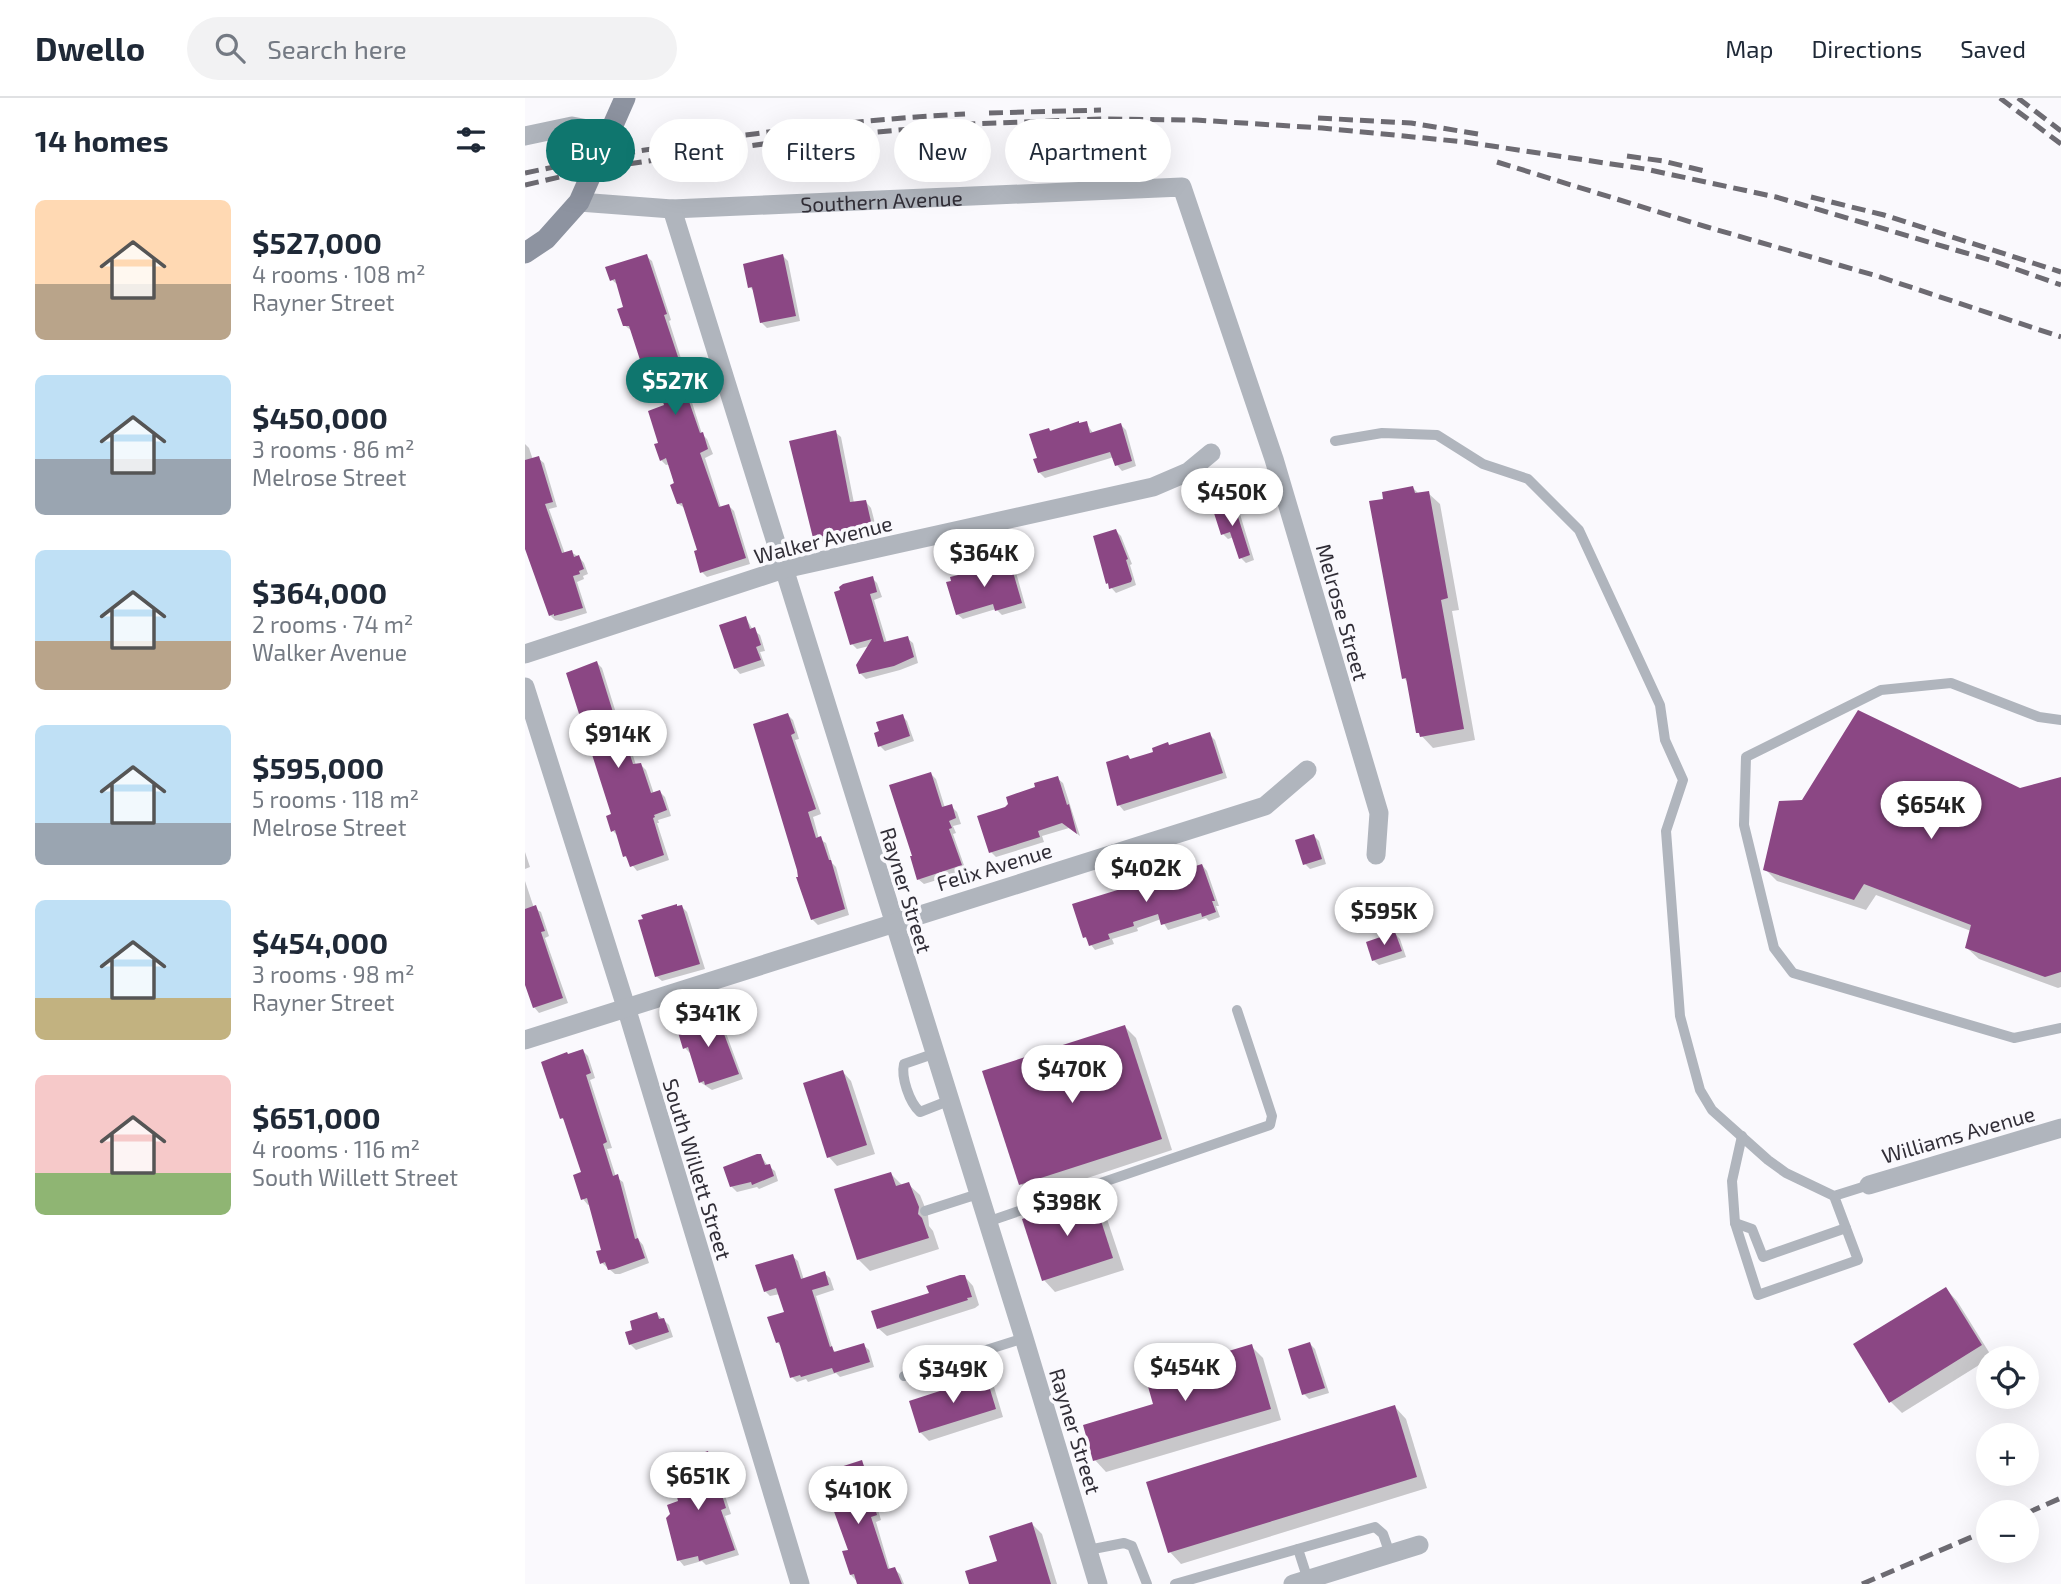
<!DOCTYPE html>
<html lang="en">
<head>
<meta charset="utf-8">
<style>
	body { margin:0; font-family:"Exo 2",sans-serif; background:#f2f2f3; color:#1f2937; height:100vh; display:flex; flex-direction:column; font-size:26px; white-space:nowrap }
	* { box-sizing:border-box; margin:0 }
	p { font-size:23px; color:#747a83 }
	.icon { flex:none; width:38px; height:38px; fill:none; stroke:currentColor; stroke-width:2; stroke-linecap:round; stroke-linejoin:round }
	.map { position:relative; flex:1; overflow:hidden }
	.side { display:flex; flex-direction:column; background:#fff; width:525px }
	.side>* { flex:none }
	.banner { position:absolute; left:21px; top:21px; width:665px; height:63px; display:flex; gap:14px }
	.buttons { position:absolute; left:1451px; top:1248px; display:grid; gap:14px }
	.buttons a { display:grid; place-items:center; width:63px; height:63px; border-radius:50%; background:#fff; box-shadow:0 7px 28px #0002; font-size:35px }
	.price { position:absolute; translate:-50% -60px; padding:0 16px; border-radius:24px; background:#fff; color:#222; font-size:23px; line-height:46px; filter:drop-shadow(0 2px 4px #0008) }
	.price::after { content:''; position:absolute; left:50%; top:42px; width:21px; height:16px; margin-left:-10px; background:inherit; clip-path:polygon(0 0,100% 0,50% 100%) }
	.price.active { background:#0f766e; color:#fff }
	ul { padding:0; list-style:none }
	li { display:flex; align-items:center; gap:21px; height:175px; padding:0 35px }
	li span { display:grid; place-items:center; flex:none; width:196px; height:140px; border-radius:10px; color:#555 }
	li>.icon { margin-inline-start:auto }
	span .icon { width:84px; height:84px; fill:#fffc; stroke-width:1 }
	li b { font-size:30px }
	h2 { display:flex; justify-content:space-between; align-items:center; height:84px; padding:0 35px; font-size:30px }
	.tag { padding:0 24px; border-radius:32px; background:#fff; box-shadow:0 7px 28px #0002; font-size:24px; line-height:63px }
	.tag.active { background:#0f766e; color:#fff }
	header { display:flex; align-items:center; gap:42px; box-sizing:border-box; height:98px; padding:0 35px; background:#fff; border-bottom:2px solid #e0e1e3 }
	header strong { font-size:33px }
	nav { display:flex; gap:38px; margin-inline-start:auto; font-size:24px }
	.search { width:490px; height:63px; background:#f2f2f3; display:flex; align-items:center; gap:18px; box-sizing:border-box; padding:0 24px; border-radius:38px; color:#747a83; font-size:26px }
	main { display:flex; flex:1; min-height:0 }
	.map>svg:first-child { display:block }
	.shadow { fill:#0003 }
	.building { fill:#8b4784 }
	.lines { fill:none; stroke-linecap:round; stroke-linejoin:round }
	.service { stroke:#b0b5bd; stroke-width:10 }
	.minor { stroke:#b0b5bd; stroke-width:19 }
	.secondary { stroke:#8d93a0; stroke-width:21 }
	.rail { stroke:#6d6b72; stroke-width:5; stroke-dasharray:14 7; stroke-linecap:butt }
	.labels { text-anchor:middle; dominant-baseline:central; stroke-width:7; stroke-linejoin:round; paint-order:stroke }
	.street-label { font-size:21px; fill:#312e37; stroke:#faf9fd }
</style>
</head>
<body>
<header>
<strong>Dwello</strong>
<div class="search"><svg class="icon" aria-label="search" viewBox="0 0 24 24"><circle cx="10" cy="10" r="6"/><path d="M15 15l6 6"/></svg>Search here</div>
<nav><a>Map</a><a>Directions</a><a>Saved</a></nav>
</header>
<main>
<section class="side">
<h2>14 homes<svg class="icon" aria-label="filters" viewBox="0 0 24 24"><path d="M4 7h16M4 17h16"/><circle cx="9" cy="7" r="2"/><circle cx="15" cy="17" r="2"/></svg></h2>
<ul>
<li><span style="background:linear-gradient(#ffd9b3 60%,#b9a48a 0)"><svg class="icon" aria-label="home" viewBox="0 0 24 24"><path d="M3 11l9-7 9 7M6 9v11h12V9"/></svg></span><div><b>$527,000</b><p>4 rooms · 108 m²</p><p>Rayner Street</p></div></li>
<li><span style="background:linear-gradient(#bfe0f5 60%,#9aa5b1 0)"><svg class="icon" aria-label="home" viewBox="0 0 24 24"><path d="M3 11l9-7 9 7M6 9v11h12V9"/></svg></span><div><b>$450,000</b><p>3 rooms · 86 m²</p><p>Melrose Street</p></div></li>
<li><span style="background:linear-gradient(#bfe0f5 65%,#b9a48a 0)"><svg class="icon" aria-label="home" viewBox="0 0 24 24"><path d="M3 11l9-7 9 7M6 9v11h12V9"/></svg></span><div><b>$364,000</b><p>2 rooms · 74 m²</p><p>Walker Avenue</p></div></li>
<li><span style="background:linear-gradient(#bfe0f5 70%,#9aa5b1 0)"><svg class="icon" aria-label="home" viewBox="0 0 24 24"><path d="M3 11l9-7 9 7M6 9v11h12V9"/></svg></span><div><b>$595,000</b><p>5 rooms · 118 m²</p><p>Melrose Street</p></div></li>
<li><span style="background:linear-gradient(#bfe0f5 70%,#c2b280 0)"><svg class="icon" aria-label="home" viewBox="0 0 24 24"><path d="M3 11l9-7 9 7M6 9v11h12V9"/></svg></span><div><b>$454,000</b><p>3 rooms · 98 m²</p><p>Rayner Street</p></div></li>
<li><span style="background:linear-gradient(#f6c9c9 70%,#8fb573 0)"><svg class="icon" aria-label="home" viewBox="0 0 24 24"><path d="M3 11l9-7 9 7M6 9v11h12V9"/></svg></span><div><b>$651,000</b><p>4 rooms · 116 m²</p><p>South Willett Street</p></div></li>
</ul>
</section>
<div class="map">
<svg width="1536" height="1486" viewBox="0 0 1536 1486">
	<rect width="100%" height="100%" fill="#faf9fd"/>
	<!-- shadow -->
	<g class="shadow">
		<path d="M121,158L127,163L146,222L144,223L166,292L164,295L177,336L182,341L188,356L180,360L196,410L204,408L209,413L225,466L182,479L177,474L174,453L160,410L153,406L145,366L141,367L136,362L141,308L128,267L123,269L117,264L107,233L99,227L101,210L93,187L87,182Z"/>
		<path d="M258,158L263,163L275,223L242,230L236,224L230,194L225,189Z"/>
		<path d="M561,325L568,335L596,327L601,332L611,368L597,373L592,367L589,359L520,380L514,374V361L524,331L527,334Z"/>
		<path d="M310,334L316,339L329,405L341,404L346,410L352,433L295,444L290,439Z"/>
		<path d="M0,346L4,350L8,362L13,360L19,365L32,409L24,411L40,456L46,454L54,459L59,465L63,476L58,478L59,481L52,484L62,515L36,523L30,522L25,517L0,444Z"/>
		<path d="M888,390L894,396L903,395L915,406L934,512L927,513L950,642L908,650L893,634L884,585L879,580L860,402Z"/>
		<path d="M708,408L714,413L729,462L721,465L716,460L709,439L703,441L698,436Z"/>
		<path d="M591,433L596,438L607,466L605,467L611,487L591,495L582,485Z"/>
		<path d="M485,466L490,471L501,510L477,517L471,511L438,521L432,516Z"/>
		<path d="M347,480L352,485L357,499L349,502L362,545L382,540L388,545L393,565L375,572L341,581L335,575L344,548L332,551L327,546Z"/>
		<path d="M221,520L228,532L235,537L240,553L235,554L240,568L215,576L210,570Z"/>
		<path d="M72,565L77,570L95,628L100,633L111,667H116L121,672L129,696L135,694L140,699L146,718L133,722L134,725H132L144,762L112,773L100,758L94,739L88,733L89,717Z"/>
		<path d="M263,617L268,622L274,641L270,642L296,716L288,719L294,741L301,745L307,765L311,769L324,817L293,827L287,821L276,780Z"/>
		<path d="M377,618L382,623L389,643L360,653L355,648Z"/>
		<path d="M684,636L690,642L702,680L599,713L594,707L603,659L606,662Z"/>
		<path d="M406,676L411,681L420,710L426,708L432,714L436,726L428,728L431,735L428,736L441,773L399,786L393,781Z"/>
		<path d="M532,680L538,685L555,738L544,730L517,738L519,744L471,759L466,754L481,710Z"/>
		<path d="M1536,681V889L1533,890L1454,861L1442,850L1446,833L1351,797L1341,812L1252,783L1240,771L1278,704L1495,692Z"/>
		<path d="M789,738L794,743L801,766L785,771L780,766Z"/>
		<path d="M0,754L5,769L0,771Z"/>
		<path d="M677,767L682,773L694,808H691L695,819L684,823L681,820L643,832L636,821L612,830L613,833L587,841L589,846L570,852L560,839Z"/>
		<path d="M0,783L9,810L16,814L24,838L20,840L43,905L14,915L9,909L0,882Z"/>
		<path d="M157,809L162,814L180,871L137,883L131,878Z"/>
		<path d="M870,836L875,841L881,859L854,867L848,862Z"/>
		<path d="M193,921L198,927L218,981L187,992L175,984L165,955L160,950Z"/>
		<path d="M600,929L611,940L647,1052L508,1098L496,1086Z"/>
		<path d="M58,953L63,958L70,980L65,982L87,1050L82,1051L91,1079L98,1084L113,1141L118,1147L124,1165L95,1176H90L77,1165L79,1153L66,1106L63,1107L58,1101V1075L42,1025L37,1020L43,957Z"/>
		<path d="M318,974L326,983L350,1056L312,1068L304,1059Z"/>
		<path d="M236,1058L243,1068L250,1073L253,1083L234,1091L232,1089L212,1094L206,1088Z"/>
		<path d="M366,1076L378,1088L383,1086L395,1097L403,1117L404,1128L408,1133L414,1151L345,1173L333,1161Z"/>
		<path d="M568,1100L579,1112L599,1172L530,1194L519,1182Z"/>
		<path d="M267,1158L273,1163L279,1182L299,1175L305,1180L309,1192L291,1198L308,1252L312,1255L338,1247L344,1252L349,1269L315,1279L311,1275L283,1284L281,1281L272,1284L267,1279L257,1249L252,1244L261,1215L255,1196L245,1198L240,1193Z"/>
		<path d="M440,1179L448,1188L454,1207L450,1210L362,1238L353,1230L406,1197Z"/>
		<path d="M1421,1191L1432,1203L1467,1259L1377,1315L1365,1303Z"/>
		<path d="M132,1216L144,1227L148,1239L111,1252L105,1246L110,1233Z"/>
		<path d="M785,1246L790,1251L804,1295L784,1301L779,1296Z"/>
		<path d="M726,1248L738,1260L756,1322L581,1374L570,1362Z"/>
		<path d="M460,1280L469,1289L478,1319L404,1343L395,1334Z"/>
		<path d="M870,1309L881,1321L902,1390L656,1466L645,1454Z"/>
		<path d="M182,1355L188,1361L206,1416L200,1418L214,1457L181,1467L177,1463L159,1468L154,1462L155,1404L158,1393Z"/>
		<path d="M336,1364L341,1370L346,1384L338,1387L345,1407L348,1406L353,1412L356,1422L351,1424L365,1472L369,1471L375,1476L379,1486H334L326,1477L325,1453Z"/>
		<path d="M507,1426L517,1436L532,1486H446L474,1464Z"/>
	</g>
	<!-- building -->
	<g class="building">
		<path d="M122,156L142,216L139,217L162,286L159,289L175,335L178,334L183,351L175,355L194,409L204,406L221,460L175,475L169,453L172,452L157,405L152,406L145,387L149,385L141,360L135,363L129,346L133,345L123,313L139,307L124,262L116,265L104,228H98L92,211L98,209L90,181L85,183L80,169Z"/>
		<path d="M258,156L271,218L235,225L227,189L223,190L218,166Z"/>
		<path d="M554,323V325L562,323L565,335L596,325L607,363L590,368L585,354L513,375L508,361L512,360L504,336L524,330L525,333Z"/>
		<path d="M311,332L325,404L341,402L347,428L288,440L264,343Z"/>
		<path d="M14,358L28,404L20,406L37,455L47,452L49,459L54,457L59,471L54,473L55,476L48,478L58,510L29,518V516L24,518L0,451V362Z"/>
		<path d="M888,388L890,395L904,393L923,500L916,502L939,631L895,639L894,635H891L881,580L877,581L844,403L858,401L857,394Z"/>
		<path d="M705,406H709L725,457L714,461L705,434L696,437L688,412Z"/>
		<path d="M591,431L603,461L601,462L607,481L606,484L584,491L583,485L581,486L568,438Z"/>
		<path d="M485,464L497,505L470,513L468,506L431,517L421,484L426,483L425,479Z"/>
		<path d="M348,478L352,494L345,496L359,544L383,538L389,559L369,568L334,576L331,567L347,541L325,547L309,494L315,492L314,489L318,486Z"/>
		<path d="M221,518L225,531L230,529L236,547L231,549L236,562L209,571L194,527Z"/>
		<path d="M72,563L92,627L95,626L108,666L116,665L126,695L135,692L142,712L129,717L130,719L128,720L139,757L105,769L101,758L98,759L90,732L86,734L81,718L86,716L41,575Z"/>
		<path d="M1333,612L1495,690L1536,679V874L1520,879L1440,850L1446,827L1339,786L1329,802L1238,772L1254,703L1277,702Z"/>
		<path d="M263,615L270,635L266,637L291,711L283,714L291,740L296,738L304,762H306L320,811L286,822L271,779H273L272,772L228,626Z"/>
		<path d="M378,616L385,638L353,649L349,635L354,633L351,624Z"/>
		<path d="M685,634L698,675L592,708L581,664L603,657L605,661L628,654L627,650L643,644L644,647Z"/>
		<path d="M406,674L417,709L427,706L431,720L424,723L427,730L424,731L437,767L392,782L385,758H387L364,687Z"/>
		<path d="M533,678L542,707L544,706L552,736L537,725L513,733L515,739L464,755L452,718L480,709L483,706L481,699L510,689L509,685Z"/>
		<path d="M789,736L797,761L778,767L770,742Z"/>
		<path d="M677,766L690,803H687L691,814L677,819L676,815L636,827L633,816L608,824L609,828L583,836L585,841L564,848L561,839L558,840L547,806Z"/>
		<path d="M152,806V808L157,807L175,866L130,879L113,822L118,821L116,817Z"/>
		<path d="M11,807L20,833L16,834L38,900L8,910L0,887V811Z"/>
		<path d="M870,834L877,853L847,863L841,844Z"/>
		<path d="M183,916L184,918L189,917L190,920H193L214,976L180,987L179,983L174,985L163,949L158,951L152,931L155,929L154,925Z"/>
		<path d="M600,927L637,1041L494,1087L457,973Z"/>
		<path d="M58,951L66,975L61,977L82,1044L78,1046L88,1078L93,1076L110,1141L113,1140L120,1160L89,1171L83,1172L80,1164L75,1166L71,1153L76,1152L62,1100L56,1102L48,1077L56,1074L38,1020L35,1021L16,964L42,954L43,956Z"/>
		<path d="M318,972L342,1047L302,1060L278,985Z"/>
		<path d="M232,1056H236L240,1067L245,1066L249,1078L227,1087L226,1084L205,1089L198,1069Z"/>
		<path d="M366,1074L371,1088L384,1084L394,1109L393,1116L397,1120L404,1140L332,1162L309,1091Z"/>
		<path d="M568,1098L588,1160L517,1183L497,1121Z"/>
		<path d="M268,1156L276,1181L300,1173L304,1187L287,1192L305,1249L307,1248L309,1254L339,1245L345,1264L309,1275L307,1270L276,1279L275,1277L265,1280L254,1244L251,1245L242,1219L259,1214L251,1190L239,1194L230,1167Z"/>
		<path d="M435,1177H440L447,1199L442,1200L443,1202L352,1231L346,1213L404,1195L401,1188Z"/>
		<path d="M1421,1189L1457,1247L1364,1305L1328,1246Z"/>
		<path d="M132,1214L134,1221L139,1220L144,1234L104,1247L100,1234L107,1232L105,1223Z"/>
		<path d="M785,1244L800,1290L777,1297L763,1251Z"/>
		<path d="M727,1246L746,1311L568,1363L558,1327L628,1306L620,1278Z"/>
		<path d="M461,1278L471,1311L394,1335L384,1303Z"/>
		<path d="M870,1307L892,1379L643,1455L621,1384Z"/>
		<path d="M183,1353L201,1410L196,1412L210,1452L174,1463L173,1458L152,1463L141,1420L145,1416L142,1407L153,1403L151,1395L156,1392L147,1365Z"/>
		<path d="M337,1362L342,1378L334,1382L343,1406L348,1404L352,1417L346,1419L363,1471L370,1469L377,1486H332L329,1476L325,1477L317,1453L323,1452L299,1386L303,1385L300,1374Z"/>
		<path d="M507,1424L526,1486H444L440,1473L472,1463L464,1438Z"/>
	</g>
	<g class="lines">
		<!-- service -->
		<g class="service">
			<path d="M810,343L857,335L912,337L958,366L1003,381L1054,432L1135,607L1140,642L1158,682L1141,733L1155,918L1175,992L1187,1012L1243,1062L1261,1075L1309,1098L1344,1087"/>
			<path d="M1536,622L1514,619L1426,585L1356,592L1221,659L1219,727L1249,850L1268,875L1489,940L1536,930"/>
			<path d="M408,956L379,966C376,979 384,1004 395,1014L423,1003"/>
			<path d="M1217,1038L1207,1083L1210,1125L1233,1197L1333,1162L1309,1098"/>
			<path d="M400,1113L453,1096"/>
			<path d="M462,1124L745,1027L747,1018L712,912"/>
			<path d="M1210,1125L1227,1131L1238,1159L1321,1130"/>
			<path d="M379,1278L499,1240"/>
			<path d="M773,1451L783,1482"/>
			<path d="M563,1452L599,1445L607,1448L622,1486"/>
			<path d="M650,1486L850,1429L858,1436L865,1456"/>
		</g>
		<!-- minor -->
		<g class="minor">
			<path d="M0,38L47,28L84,35"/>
			<path id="s1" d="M54,104L147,111L657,89L749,361L854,715L851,757"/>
			<path d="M147,111L499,1240L573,1486"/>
			<path d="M0,556L259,471L628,389L663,374L686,355"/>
			<path d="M0,589L101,909L275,1486"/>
			<path d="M0,942L740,708L782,672"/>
			<path d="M1344,1087L1536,1030"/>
			<path d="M768,1486L894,1447"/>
		</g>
		<!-- secondary -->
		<path class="secondary" d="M0,155L21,141L54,104L100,0"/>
		<!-- rail -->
		<g class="rail">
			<path d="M1475,0L1536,46"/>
			<path d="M1493,0L1536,33"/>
			<path d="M464,15L576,12"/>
			<path d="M793,20L886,25L953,36"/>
			<path d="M96,56C210,37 324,22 440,16"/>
			<path d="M1102,58L1138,63L1184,74"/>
			<path d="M972,64L1182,129L1352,178L1536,239"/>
			<path d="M0,75L48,65"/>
			<path d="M0,87L69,71L272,41L443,26L578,21L671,22L797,30L940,44L1120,71L1251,99L1468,163L1536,187"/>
			<path d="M1286,99L1359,117L1536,174"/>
			<path d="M1502,1415L1536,1400"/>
			<path d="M1337,1486L1463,1432"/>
		</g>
	</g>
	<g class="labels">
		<!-- street labels -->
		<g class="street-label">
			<text stroke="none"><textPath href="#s1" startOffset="303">Southern Avenue</textPath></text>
			<text transform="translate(298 441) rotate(-14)">Walker Avenue</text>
			<text transform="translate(818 514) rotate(74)">Melrose Street</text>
			<text transform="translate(469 768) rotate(-17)">Felix Avenue</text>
			<text transform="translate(382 792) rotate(73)">Rayner Street</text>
			<text transform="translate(1433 1036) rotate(-16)">Williams Avenue</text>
			<text transform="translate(173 1071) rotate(73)">South Willett Street</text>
			<text transform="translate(551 1333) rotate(73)">Rayner Street</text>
		</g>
	</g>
</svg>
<div class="buttons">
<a><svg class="icon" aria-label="locate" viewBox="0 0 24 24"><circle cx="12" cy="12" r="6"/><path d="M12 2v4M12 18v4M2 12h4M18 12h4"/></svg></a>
<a>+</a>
<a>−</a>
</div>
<b class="price active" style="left:150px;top:319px">$527K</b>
<b class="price" style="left:707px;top:430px">$450K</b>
<b class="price" style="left:459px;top:491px">$364K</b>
<b class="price" style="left:93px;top:672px">$914K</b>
<b class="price" style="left:1406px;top:743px">$654K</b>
<b class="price" style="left:621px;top:806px">$402K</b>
<b class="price" style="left:859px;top:849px">$595K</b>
<b class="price" style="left:183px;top:951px">$341K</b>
<b class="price" style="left:547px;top:1007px">$470K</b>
<b class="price" style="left:542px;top:1140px">$398K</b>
<b class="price" style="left:660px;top:1305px">$454K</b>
<b class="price" style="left:428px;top:1307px">$349K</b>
<b class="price" style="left:173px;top:1414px">$651K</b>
<b class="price" style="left:333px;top:1428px">$410K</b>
<div class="banner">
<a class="tag active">Buy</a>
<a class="tag">Rent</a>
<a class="tag">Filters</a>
<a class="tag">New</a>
<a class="tag">Apartment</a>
</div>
</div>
</main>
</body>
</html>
